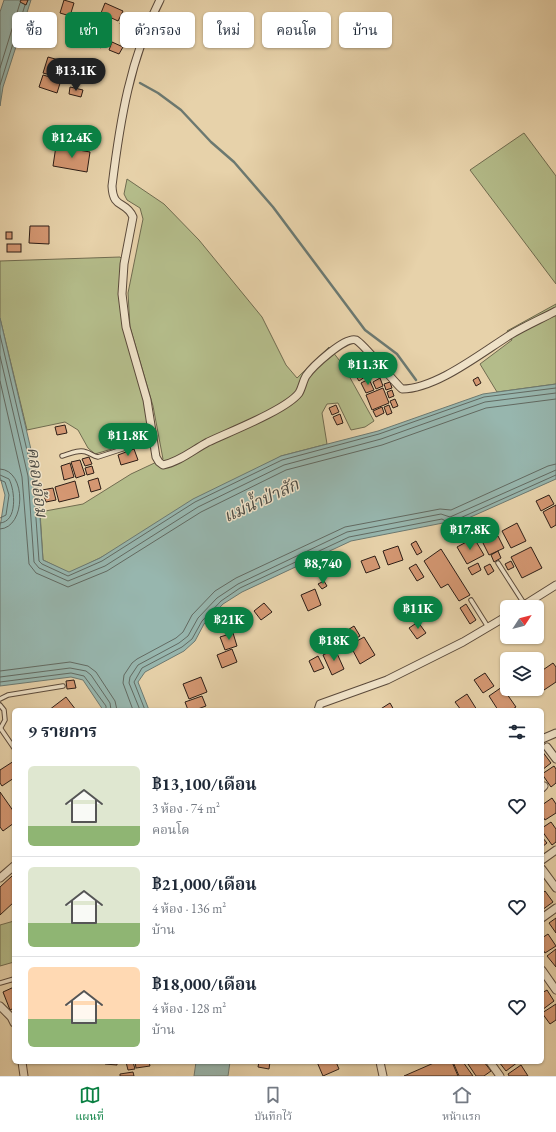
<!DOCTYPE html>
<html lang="th">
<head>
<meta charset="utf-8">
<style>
	body { margin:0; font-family:"EB Garamond","Noto Serif Thai",serif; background:#f2f2f3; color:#1f2937; height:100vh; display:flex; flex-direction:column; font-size:15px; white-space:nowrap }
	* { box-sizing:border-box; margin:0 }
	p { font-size:13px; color:#747a83 }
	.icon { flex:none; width:22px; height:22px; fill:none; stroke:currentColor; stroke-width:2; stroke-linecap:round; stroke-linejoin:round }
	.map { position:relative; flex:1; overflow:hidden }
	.side { position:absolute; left:12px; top:708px; width:532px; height:356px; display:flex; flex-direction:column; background:#fff; border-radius:6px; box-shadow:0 1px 3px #0004 }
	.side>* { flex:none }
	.top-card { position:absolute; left:12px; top:12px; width:532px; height:36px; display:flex; gap:8px }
	.needle { width:26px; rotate:54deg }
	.controls { position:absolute; left:500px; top:600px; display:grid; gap:8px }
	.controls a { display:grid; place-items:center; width:44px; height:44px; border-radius:6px; background:#fff; box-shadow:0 1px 3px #0004; font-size:20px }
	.price { position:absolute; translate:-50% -34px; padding:0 9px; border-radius:14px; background:#0b8043; color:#fff; font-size:13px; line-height:26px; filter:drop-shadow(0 1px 2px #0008) }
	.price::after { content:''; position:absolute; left:50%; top:24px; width:12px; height:9px; margin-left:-6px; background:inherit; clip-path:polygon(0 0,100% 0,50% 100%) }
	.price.active { background:#222; color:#fff }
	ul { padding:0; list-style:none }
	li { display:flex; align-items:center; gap:12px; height:100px; padding:0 16px }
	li+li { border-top:1px solid #e0e1e3 }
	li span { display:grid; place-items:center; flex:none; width:112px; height:80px; border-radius:6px; color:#555 }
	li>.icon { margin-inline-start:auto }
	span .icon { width:48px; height:48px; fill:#fffc; stroke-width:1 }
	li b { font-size:17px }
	h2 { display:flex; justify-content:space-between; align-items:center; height:48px; padding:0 16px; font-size:17px }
	.pill { padding:0 14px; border-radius:6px; background:#fff; box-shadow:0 1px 3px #0004; font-size:14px; line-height:36px }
	.pill.active { background:#0b8043; color:#fff }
	.tabs { display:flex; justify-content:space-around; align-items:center; height:56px; border-top:1px solid #e0e1e3; background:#fff; font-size:11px; color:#747a83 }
	.tabs a { display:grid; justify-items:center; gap:2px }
	.tabs .active { color:#0b8043 }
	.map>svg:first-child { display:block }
	.green { fill:#b4bc8a; stroke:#706c50 }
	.water { fill:#97b6ae; stroke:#6c7971 }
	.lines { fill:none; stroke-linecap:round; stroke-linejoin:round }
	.shore { stroke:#626a62; stroke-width:1 }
	.stream { stroke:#6c7971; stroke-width:2.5 }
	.building { fill:#d49772; stroke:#2c1d16 }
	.lane-casing { stroke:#5b4a3b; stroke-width:5.5 }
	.street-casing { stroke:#5b4a3b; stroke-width:9 }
	.lane { stroke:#efe2c8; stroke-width:3.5 }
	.street { stroke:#efe2c8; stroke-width:7 }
	.labels { text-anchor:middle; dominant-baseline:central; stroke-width:3; stroke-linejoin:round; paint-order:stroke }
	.water-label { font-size:17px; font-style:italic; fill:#4c4b44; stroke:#efe2c8 }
</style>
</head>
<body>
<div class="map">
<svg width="556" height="1076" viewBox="0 0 556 1076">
	<rect width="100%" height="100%" fill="#e7d2aa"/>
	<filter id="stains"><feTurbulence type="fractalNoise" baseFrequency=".005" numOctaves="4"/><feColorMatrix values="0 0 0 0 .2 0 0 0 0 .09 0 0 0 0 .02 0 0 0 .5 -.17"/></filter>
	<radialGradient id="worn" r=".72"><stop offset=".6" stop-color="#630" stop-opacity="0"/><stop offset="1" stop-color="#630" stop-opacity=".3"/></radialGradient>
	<!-- green -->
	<g class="green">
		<path d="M524,133L556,176V284L470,170Z"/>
		<path d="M127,179L164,204L199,240L262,317L286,365L297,378L329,347L343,365L374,421L365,427L351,430L338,403L327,404L322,413L327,444L281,456L100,558L69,573L43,560L40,512L83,504L131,474L163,459L153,406L130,327L128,293L143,219L140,208L127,200L124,194Z"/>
		<path d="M120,257L124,261L121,292L145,405L149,438L95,454L88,448L78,430L65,422L27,430L0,318V261Z"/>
		<path d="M556,304V384L497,392L480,364L512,340L507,331Z"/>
		<path d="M14,921V962L0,966V925Z"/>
	</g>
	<!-- water -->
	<g class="water">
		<path d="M4,0H31L3,87L0,106V12Z"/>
		<path d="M0,318L37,475L43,560L69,572L100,558L193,499L281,456L378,431L483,394L556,384V479L446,528L443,523L351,541L242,592L223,604L204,624L195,641L184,651L145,672L138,682L149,710H103L83,680L71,677L0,686V527L5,495L0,477Z"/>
		<path d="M196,1062H230L228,1076H194Z"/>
	</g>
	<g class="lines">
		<!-- shore -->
		<g class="shore">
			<path d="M0,68L20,3"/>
			<path d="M0,85L25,5"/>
			<path d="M0,335L33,476L39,561L42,564L68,576L102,561L195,502L282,460L379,434L484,397L556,388"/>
			<path d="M0,356L28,476L34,562L39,568L68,581L105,566L198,507L284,465L381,439L485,402L556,393"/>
			<path d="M0,381L22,477L29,564L36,573L68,587L107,571L201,512L286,470L382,445L486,408L556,399"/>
			<path d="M0,469C27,470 26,528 0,529"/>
			<path d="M0,475L9,479C15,490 18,522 0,523"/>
			<path d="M0,480L5,482L9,495L6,515L0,518"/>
			<path d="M0,671L70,662L88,666L96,672L115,701L117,710"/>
			<path d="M0,677L70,668L86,671L91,675L110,703L111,710"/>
			<path d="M0,682L71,673L84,676L106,706V710"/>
			<path d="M133,710L123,683L124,675L132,663L137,659L176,638L183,632L192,615L215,591L236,578L345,527L440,509L451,510L548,466L556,464"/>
			<path d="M140,710L129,683L130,677L138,665L179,643L188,636L198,618L217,598L238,584L347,532L441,514L450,517L556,470"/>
			<path d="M145,710L134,682L142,668L182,647L192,639L202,621L221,601L240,588L349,537L442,519L449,523L556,475"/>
		</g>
		<!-- stream -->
		<path class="stream" d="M140,83L158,93L181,110L211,142L234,162L273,207L365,330L397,354L416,380"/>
	</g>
	<!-- building -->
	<g class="building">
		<path d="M21,0H28L26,5L20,2Z"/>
		<path d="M64,0L74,3L70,16L60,13Z"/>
		<path d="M105,3L123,11L118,21L101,13Z"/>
		<path d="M98,14L111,20L106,32L92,26Z"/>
		<path d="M122,18L141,26L138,33L120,24Z"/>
		<path d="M70,26L77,28L75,35L68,33Z"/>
		<path d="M84,31L93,35L90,44L80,40Z"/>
		<path d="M98,39L104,42L101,48L96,45Z"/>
		<path d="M112,42L123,47L119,54L109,50Z"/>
		<path d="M48,57L66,62L62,78L43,73Z"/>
		<path d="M43,75L61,80L57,93L39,87Z"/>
		<path d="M70,87L83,90L81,97L69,94Z"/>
		<path d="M56,146L90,152L87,172L53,166Z"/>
		<path d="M30,226H49V244L29,243Z"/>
		<rect x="6" y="232" width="6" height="7"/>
		<rect x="7" y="244" width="14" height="8"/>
		<path d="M362,359L372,372L359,381L350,367Z"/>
		<path d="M478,377L481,383L476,386L473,380Z"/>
		<path d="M380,378L383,386L376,389L373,382Z"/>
		<path d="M369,379L374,390L366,393L361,383Z"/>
		<path d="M390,382L392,388L386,390L384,384Z"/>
		<path d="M383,388L389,403L372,410L366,395Z"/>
		<path d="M392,390L394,396L389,398L387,392Z"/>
		<path d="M395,399L398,406L393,408L390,401Z"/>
		<path d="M336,405L339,412L332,415L329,408Z"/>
		<path d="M389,405L392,413L387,415L384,407Z"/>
		<path d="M382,407L384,413L376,417L373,411Z"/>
		<path d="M340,414L343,423L337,425L333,417Z"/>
		<path d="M65,425L67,433L57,435L55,427Z"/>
		<path d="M134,449L138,460L121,465L118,455Z"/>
		<path d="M89,457L92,464L85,466L82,459Z"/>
		<path d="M80,460L85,475L76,478L71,462Z"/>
		<path d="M70,463L74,477L64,480L61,466Z"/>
		<path d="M92,466L94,473L87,475L85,468Z"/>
		<path d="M98,478L101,489L91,492L88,481Z"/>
		<path d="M75,481L79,497L59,502L55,487Z"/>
		<path d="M53,488L56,500L46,502L42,490Z"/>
		<path d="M549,495L554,504L541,511L536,501Z"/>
		<path d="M556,505V525L551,528L543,512Z"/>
		<path d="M517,523L526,541L511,548L502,531Z"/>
		<path d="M498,536L504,548L489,555L483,543Z"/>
		<path d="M474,538L484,555L467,564L457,547Z"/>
		<path d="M416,541L422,552L417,555L411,544Z"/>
		<path d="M398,546L403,560L388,565L383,551Z"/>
		<path d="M531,547L542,568L522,578L511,557Z"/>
		<path d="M441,549L470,595L459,601L448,584L441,588L424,561Z"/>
		<path d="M498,551L501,558L494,562L491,555Z"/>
		<path d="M375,556L380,568L366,573L361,561Z"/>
		<path d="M511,561L514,567L508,570L505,564Z"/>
		<path d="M478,563L481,570L472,575L468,568Z"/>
		<path d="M416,564L424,577L417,581L409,568Z"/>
		<path d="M490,564L494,571L488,575L484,567Z"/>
		<path d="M324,581L327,586L322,589L318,584Z"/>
		<path d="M315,589L321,605L308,611L301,595Z"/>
		<path d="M264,603L272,612L261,620L254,611Z"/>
		<path d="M466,604L476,620L470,624L460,608Z"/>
		<path d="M418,622L426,633L417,639L409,628Z"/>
		<path d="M354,626L360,636L349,643L343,633Z"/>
		<path d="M233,633L237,646L225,650L220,637Z"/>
		<path d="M364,637L375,655L360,664L350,645Z"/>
		<path d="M232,649L237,662L222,668L217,655Z"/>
		<path d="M335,649L344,669L332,675L323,655Z"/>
		<path d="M318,656L324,668L314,672L309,661Z"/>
		<path d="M553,663L556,667V682L544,690L537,680V674Z"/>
		<path d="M485,673L494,686L483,693L474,680Z"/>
		<path d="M201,677L207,692L189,699L183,684Z"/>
		<path d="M74,680L76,688L67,689L66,681Z"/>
		<path d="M502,687L516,707L511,710H498L489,696Z"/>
		<path d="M467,694L477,710H461L455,702Z"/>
		<path d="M202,696L206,706L195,710H188L185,702Z"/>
		<path d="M66,697L76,710H49Z"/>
		<path d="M390,703L394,710H379Z"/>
		<path d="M542,751L551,763L542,770Z"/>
		<path d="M14,761V778L2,786L0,783V770Z"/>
		<path d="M554,766L556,769V783L551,787L542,774Z"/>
		<path d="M0,792L14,812V823L3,831L0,827Z"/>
		<path d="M552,798L556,804V813L545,820L542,815V805Z"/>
		<path d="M551,822L556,829V842L552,845L542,831V828Z"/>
		<path d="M542,837L547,843L542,847Z"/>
		<path d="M12,876L14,879V902L0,915V887Z"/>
		<path d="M545,891L553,902L542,910V894Z"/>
		<path d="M556,918V933L549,923Z"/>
		<path d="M548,934L556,946L545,953L542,948V938Z"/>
		<path d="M556,949V967L547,956Z"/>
		<path d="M14,987V1008L10,1010L3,992Z"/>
		<path d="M547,990L554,1001L542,1010V993Z"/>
		<path d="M556,1004V1020L550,1024L542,1013Z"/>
		<path d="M105,1062H117V1065L105,1064Z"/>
		<path d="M126,1062H133L135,1069L128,1070Z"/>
		<path d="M135,1062H149L150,1066L136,1068Z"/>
		<path d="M259,1062H270L269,1069L258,1067Z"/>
		<path d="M317,1062H336L339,1069L323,1076Z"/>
		<path d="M436,1062H452L458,1076H404Z"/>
		<path d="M453,1062H463L473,1076H459Z"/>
		<path d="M471,1062H484L491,1071L484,1076H476L468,1064Z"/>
		<path d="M499,1062H518L506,1071Z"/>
		<path d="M521,1065L528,1076H509L508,1074Z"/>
		<path d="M133,1072L134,1076H120V1074Z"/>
	</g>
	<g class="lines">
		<defs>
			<g id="lane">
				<path d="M62,456C69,454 79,449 86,452C90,453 93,456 98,457L153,439"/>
				<path d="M498,563L525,605"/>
				<path d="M471,600L488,627"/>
				<path d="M0,699L8,695L63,686"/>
				<path d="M0,705L4,710L5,720L0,729"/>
				<path d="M1,729L14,748"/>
				<path d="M0,983L14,979"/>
			</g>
			<g id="street">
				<path d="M160,0C130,58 120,121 112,186C113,210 126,200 133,217L124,264L122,294L126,327L147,400L156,457L159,462L163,465C179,462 193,450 208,442C229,432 286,410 299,393C302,388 303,381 306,376C312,367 345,336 356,340C363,343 392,380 402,389C436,389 481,353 510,335C525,326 541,319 556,311"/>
				<path d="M521,607L556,585"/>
				<path d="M318,710L320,704L387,680L463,642L507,616"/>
				<path d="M542,739L556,733"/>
				<path d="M547,747L556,759"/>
				<path d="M542,788L544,786"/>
				<path d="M542,860L556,850"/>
				<path d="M542,869L556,888"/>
				<path d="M0,878L14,866"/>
				<path d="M542,918L556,908"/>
				<path d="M542,970L556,990"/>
				<path d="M0,1006L11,1017L14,1023"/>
				<path d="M22,1062L24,1076"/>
				<path d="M380,1062L383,1076"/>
				<path d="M490,1062L500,1076"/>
			</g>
		</defs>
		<!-- lane casing -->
		<use href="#lane" class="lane-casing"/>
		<!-- street casing -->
		<use href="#street" class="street-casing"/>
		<!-- lane -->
		<use href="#lane" class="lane"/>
		<!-- street -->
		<use href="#street" class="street"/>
	</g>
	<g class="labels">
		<!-- water labels -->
		<g class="water-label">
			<text transform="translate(38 482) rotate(83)">คลองอ้อม</text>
			<text transform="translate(261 500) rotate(-25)">แม่น้ำป่าสัก</text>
		</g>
	</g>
	<rect width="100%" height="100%" filter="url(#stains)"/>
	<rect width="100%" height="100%" fill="url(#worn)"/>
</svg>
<div class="controls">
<a><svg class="needle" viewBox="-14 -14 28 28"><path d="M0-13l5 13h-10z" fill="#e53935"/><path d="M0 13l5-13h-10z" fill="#747a83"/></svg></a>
<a><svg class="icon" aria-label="layers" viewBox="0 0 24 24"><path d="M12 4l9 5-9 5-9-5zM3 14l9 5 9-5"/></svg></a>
</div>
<b class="price active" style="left:76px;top:92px">฿13.1K</b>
<b class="price" style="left:72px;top:159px">฿12.4K</b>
<b class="price" style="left:368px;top:386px">฿11.3K</b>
<b class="price" style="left:128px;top:457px">฿11.8K</b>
<b class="price" style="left:470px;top:551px">฿17.8K</b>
<b class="price" style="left:323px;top:585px">฿8,740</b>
<b class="price" style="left:418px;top:630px">฿11K</b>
<b class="price" style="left:229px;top:641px">฿21K</b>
<b class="price" style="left:334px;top:662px">฿18K</b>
<div class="top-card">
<a class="pill">ซื้อ</a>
<a class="pill active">เช่า</a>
<a class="pill">ตัวกรอง</a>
<a class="pill">ใหม่</a>
<a class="pill">คอนโด</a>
<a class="pill">บ้าน</a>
</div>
<section class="side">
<h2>9 รายการ<svg class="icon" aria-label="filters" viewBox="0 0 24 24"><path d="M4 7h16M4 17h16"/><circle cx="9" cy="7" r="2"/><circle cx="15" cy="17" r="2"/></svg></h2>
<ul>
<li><span style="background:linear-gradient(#dfe7d0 75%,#8fb573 0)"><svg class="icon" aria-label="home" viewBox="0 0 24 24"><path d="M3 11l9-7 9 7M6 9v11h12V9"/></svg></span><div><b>฿13,100/เดือน</b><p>3 ห้อง · 74 m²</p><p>คอนโด</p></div><svg class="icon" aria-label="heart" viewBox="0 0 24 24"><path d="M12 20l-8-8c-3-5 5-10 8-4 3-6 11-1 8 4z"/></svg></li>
<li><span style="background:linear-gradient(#dfe7d0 70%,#8fb573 0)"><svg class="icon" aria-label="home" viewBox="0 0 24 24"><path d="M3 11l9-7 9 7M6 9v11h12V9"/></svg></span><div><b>฿21,000/เดือน</b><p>4 ห้อง · 136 m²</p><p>บ้าน</p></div><svg class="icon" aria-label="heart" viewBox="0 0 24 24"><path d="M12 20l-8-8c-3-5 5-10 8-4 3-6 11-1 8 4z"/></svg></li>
<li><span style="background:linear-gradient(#ffd9b3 65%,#8fb573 0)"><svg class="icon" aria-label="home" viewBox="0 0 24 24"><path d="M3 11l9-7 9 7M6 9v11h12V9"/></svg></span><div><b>฿18,000/เดือน</b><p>4 ห้อง · 128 m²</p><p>บ้าน</p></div><svg class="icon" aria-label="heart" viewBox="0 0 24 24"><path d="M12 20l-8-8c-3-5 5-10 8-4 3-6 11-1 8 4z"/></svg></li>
</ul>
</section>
</div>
<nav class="tabs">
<a class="active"><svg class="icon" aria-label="map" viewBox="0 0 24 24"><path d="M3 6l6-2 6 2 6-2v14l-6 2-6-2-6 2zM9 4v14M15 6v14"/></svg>แผนที่</a>
<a><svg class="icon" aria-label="saved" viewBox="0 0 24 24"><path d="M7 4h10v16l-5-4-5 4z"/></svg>บันทึกไว้</a>
<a><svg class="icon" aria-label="home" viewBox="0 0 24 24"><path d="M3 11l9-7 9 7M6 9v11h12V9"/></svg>หน้าแรก</a>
</nav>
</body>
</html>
